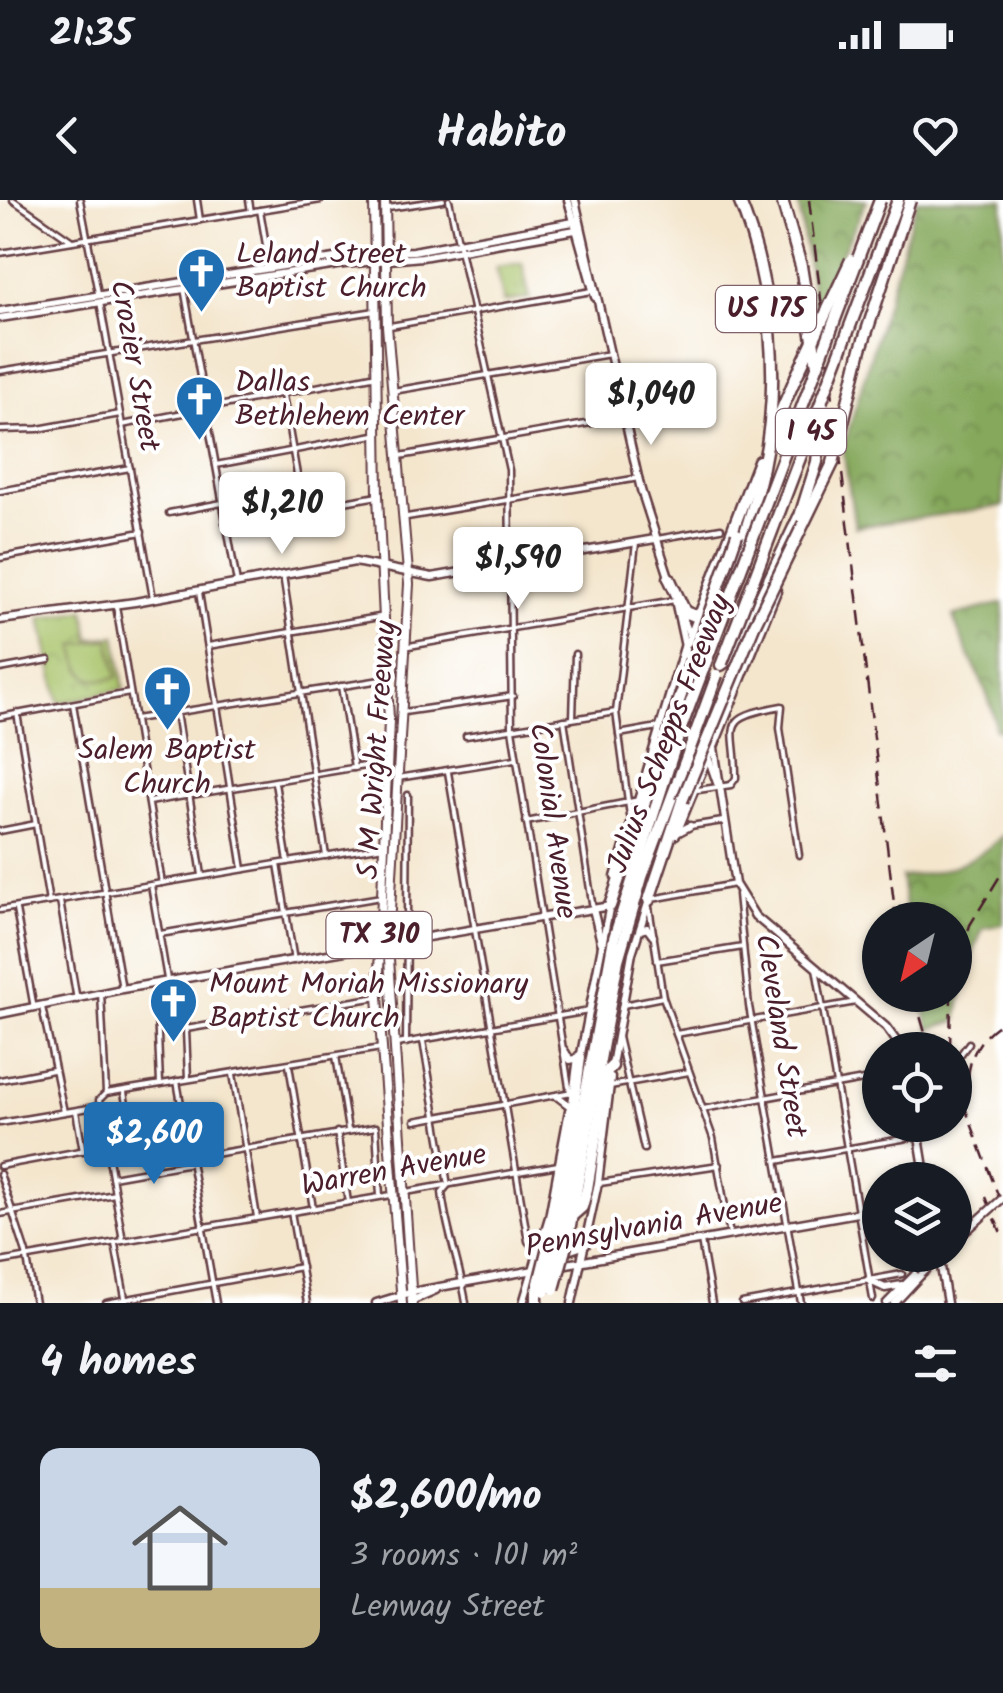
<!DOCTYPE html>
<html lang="en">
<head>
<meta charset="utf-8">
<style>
	body { margin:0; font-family:Kalam,sans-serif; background:#242831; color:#f1f3f6; height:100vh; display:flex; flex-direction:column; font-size:38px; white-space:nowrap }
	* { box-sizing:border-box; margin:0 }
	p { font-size:32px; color:#9ea1a6 }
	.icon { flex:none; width:55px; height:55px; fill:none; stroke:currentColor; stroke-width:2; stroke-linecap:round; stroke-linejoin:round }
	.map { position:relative; height:1103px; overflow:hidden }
	.details { display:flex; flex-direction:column; background:#171b24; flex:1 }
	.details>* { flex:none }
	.needle { width:65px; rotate:215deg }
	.fabs { position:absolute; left:862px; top:702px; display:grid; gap:20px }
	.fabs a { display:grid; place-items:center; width:110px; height:110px; border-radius:50%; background:#171b24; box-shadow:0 2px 8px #0004; font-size:50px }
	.price { position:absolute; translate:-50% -85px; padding:0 22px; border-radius:10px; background:#fff; color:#222; font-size:32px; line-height:65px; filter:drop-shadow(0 2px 5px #0008) }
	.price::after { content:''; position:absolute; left:50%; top:60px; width:30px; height:22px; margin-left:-15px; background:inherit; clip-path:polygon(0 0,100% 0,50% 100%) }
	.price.selected { background:#1f6fb2; color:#fff }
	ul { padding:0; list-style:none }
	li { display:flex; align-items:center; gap:30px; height:250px; padding:0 40px }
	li+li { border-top:2px solid #363941 }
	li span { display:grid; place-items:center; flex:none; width:280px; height:200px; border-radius:20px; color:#555 }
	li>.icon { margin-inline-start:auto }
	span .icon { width:120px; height:120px; fill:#fffc; stroke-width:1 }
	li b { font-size:42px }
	h2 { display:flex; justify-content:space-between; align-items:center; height:120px; padding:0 40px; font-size:42px }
	.status { display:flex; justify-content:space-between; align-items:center; height:70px; padding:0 50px; background:#171b24; direction:ltr }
	.status svg { height:28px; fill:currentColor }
	header { display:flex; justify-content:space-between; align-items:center; height:130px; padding:0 40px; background:#171b24; font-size:45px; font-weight:600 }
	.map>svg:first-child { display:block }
	.grass { fill:url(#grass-tufts); stroke:#78704a; stroke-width:2.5 }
	.forest { fill:url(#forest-crowns); stroke:#686444; stroke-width:2.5 }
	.park { fill:url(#park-crowns); stroke:#78704a; stroke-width:2.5 }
	.pitch { fill:#a7c268; stroke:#78704a; stroke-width:2.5 }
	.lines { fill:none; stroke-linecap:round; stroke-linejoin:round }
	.street-casing { stroke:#643d43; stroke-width:9 }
	.secondary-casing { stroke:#643d43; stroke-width:11 }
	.primary-casing { stroke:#643d43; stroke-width:12 }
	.highway-casing { stroke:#643d43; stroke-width:15 }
	.street { stroke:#fff; stroke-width:4 }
	.secondary { stroke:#fff; stroke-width:6 }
	.primary { stroke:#fff; stroke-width:8 }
	.highway { stroke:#fff; stroke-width:10 }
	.rail { stroke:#4a1f2b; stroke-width:2.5; stroke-dasharray:15 8; stroke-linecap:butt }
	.secondary-bridge-casing { stroke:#643d43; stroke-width:11; stroke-linecap:butt }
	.highway-bridge-casing { stroke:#643d43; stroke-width:15; stroke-linecap:butt }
	.secondary-bridge { stroke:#fff; stroke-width:6 }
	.highway-bridge { stroke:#fff; stroke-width:10 }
	.labels { text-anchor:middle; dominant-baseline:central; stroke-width:8; stroke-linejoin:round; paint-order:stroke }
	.shield { fill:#fff; stroke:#80626b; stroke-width:2.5 }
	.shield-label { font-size:28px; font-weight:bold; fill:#4a1f2b }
	.poi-label { font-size:30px; fill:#4a1f2b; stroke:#fff; text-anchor:start }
	.street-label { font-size:30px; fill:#4a1f2b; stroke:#fff }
</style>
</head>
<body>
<div class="status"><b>21:35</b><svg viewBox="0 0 49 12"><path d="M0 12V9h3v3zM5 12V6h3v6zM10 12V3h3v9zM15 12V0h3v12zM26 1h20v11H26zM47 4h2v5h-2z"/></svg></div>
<header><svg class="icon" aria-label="back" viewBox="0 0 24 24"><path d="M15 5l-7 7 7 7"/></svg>Habito<svg class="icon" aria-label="heart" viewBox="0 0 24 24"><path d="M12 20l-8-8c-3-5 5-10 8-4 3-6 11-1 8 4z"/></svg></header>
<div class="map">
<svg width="1003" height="1103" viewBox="0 0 1003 1103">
	<defs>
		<pattern id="grass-tufts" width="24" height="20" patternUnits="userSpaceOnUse" patternTransform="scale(2.5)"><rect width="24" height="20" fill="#a7c268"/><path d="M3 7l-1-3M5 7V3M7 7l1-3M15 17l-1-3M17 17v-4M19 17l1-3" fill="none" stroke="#91a65a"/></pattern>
		<pattern id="forest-crowns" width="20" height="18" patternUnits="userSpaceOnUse" patternTransform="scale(2.5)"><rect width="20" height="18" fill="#85a85c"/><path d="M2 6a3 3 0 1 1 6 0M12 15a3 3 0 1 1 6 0" fill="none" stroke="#6f884c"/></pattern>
		<pattern id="park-crowns" width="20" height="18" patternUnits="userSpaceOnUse" patternTransform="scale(2.5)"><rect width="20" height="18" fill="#a7c268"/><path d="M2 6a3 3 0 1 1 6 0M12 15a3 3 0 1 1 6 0" fill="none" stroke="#91a65a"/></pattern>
	</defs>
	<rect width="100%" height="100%" fill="#fff"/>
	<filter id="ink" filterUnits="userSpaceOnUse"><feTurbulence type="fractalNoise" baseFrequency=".01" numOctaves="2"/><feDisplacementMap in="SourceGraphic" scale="20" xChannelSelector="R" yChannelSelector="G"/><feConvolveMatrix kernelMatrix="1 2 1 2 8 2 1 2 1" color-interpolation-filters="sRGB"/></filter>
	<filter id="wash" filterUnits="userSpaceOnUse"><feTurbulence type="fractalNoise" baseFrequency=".0048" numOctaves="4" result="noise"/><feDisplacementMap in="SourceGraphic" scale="40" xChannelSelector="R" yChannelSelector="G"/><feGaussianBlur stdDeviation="2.25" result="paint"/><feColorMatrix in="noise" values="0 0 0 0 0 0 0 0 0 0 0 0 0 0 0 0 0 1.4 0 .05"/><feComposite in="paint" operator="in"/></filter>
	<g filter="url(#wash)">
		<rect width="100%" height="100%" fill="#f4e6cd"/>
		<!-- grass -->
		<path class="grass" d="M522,63L530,98L504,102L496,67Z"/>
		<!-- forest -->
		<g class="forest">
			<path d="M798,0H867L815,111Z"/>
			<path d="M917,0H1003V306L855,327L843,249Z"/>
			<path d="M1003,403V530L995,529C996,499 963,451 953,416Z"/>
			<path d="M1003,635V724L983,728L964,776L957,821L929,829L921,795H955V720H907L901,677C937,675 977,662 1003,635Z"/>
		</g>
		<!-- park -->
		<path class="park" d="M85,410L90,439L116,436L124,489L59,503L41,418Z"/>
		<!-- pitch -->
		<path class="pitch" d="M109,439L118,477C88,486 79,475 75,445Z"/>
	</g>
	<g filter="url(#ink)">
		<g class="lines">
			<defs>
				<g id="street">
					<path d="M13,0L72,41"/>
					<path d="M80,0L98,93"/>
					<path d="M197,0L200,20"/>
					<path d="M249,0L251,12"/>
					<path d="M449,0L509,270L512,529L570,893"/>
					<path d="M388,8L443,0"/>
					<path d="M260,10L270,68"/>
					<path d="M0,53L321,0"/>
					<path d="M184,88L237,383"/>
					<path d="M100,102L153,398"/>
					<path d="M390,126L592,91"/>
					<path d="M0,171L375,111"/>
					<path d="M393,191L610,154"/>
					<path d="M283,195L303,309"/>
					<path d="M122,225L377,175"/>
					<path d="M0,230L38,229L120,214"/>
					<path d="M400,256L626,217"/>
					<path d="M216,265L374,235"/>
					<path d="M0,291L130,268"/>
					<path d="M169,313L222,303"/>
					<path d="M407,317L639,278"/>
					<path d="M225,323L378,296"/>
					<path d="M657,339L721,328"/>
					<path d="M0,358L142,332"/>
					<path d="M283,375L326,656"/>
					<path d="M199,392L243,669"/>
					<path d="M116,406L162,683"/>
					<path d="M208,446L385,416"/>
					<path d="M409,446L675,400"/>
					<path d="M0,469L49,460"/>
					<path d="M341,486L354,568"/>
					<path d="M73,504L122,789"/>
					<path d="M176,512L202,675"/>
					<path d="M404,512L513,496"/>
					<path d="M17,513L49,702"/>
					<path d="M0,517L130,493"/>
					<path d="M573,518L575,454"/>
					<path d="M135,519L387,479"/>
					<path d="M564,520L593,709"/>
					<path d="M619,534L658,527"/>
					<path d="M466,536L616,512"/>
					<path d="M448,572L528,1041L537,1053"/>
					<path d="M398,578L515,559"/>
					<path d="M275,583L288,662"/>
					<path d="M698,590L731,585L736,578C737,526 715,518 782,506L780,528L799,655"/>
					<path d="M149,602L364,566H388"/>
					<path d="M630,616L616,512L636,343"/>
					<path d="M526,622L639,600"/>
					<path d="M690,626L723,621"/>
					<path d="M0,631L36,624"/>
					<path d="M278,664L294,761"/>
					<path d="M151,685L167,779"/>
					<path d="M738,694L749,806L801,1103"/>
					<path d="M652,699L735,684"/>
					<path d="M60,701L77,800"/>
					<path d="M649,707L663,797L713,938L730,1035"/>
					<path d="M0,710L384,646"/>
					<path d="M16,710L34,808"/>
					<path d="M160,734L381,697"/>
					<path d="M657,761L743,747"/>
					<path d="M816,768L873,1099"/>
					<path d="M184,780L188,879"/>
					<path d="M156,785L160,884"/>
					<path d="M101,793L106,893L99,900L123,1041"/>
					<path d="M623,805L663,797"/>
					<path d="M42,807L64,912"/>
					<path d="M186,829L378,797"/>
					<path d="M676,834L856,802"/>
					<path d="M618,837L644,949"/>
					<path d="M423,841L448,985L442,992C446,1031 460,1064 466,1103"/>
					<path d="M406,843L408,595"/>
					<path d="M397,844L589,811"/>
					<path d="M336,856L348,930"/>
					<path d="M955,862L969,843"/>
					<path d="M289,865L313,1008"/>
					<path d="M233,874L257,1017"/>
					<path d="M0,880L53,870"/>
					<path d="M177,881L216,1103"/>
					<path d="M610,886L689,872"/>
					<path d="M124,892L132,941"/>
					<path d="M106,893L381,848"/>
					<path d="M703,909L880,877"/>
					<path d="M76,911L83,951"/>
					<path d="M415,921L572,892"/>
					<path d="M0,923L101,906"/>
					<path d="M337,932L348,1002"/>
					<path d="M190,958L376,927L380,996"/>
					<path d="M777,961L919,936"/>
					<path d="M0,966L107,946"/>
					<path d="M0,974L26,1053L35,1103"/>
					<path d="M112,977L191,963"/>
					<path d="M600,983L719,965"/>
					<path d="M406,992L558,965"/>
					<path d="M291,1012L307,1103"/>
					<path d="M0,1014L115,994"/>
					<path d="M701,1041L712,1103"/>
					<path d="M115,1044L126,1103"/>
					<path d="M0,1062L391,995"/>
					<path d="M106,1103L301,1067"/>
					<path d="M742,1103L902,1074"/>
				</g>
				<g id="secondary">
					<path d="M568,0L595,97"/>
					<path d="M575,0L641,290L670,380"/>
					<path d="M0,111L366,53L413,51L579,21"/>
					<path d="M0,118L344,64L422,57L581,29"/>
					<path d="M675,400L705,540"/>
					<path d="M680,410L690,436"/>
					<path d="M0,420L135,402L355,362L432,377L655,339"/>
					<path d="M701,477L711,529"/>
					<path d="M691,505L700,556"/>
					<path d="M713,541L735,684L755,716L886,827L903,850"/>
					<path d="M708,557L717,583"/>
					<path d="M677,633L690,626"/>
					<path d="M676,635L713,545"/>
					<path d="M615,677L684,447L691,439"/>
					<path d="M593,709L601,742"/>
					<path d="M640,730L647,728L653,736"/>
					<path d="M0,814L122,789L610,706"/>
					<path d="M564,850L570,860L579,858"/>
					<path d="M580,859L610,704"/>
					<path d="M612,865L632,753L650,697"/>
					<path d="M557,896L570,906"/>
					<path d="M917,925L926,980"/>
					<path d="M562,1053L586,1045"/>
					<path d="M939,1055L947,1103"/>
					<path d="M561,1065L880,1009"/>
					<path d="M868,1080L885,1088L902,1085"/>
					<path d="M411,1101L436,1090"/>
					<path d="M376,1103L412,1092L534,1070"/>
					<path d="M523,1103L549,1017L569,910"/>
					<path d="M572,1103L598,983L611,877"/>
					<path d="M887,1103L934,1055"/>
					<path d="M895,1103L920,1076"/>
				</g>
				<g id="primary">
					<path d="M374,0L378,296L389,520L378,797L402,1103"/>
					<path d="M385,0L387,126L409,384L388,744L412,1103"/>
				</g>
				<g id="highway">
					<path d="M782,0L801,66"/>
					<path d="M770,236L796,177"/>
					<path d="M669,378L685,412L695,416L704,411"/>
					<path d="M725,393C739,351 754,309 763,267C781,183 772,79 739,0"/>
					<path d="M691,439L759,261"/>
					<path d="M721,465L732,457L799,317"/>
					<path d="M713,544L775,391"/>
					<path d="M649,700L682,601"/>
					<path d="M610,706L674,515"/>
					<path d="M574,1014L582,1007L587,989L607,871L612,866"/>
					<path d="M567,1042L618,760L642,677L689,551"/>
					<path d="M549,1043L568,952L580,857"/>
					<path d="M558,1044L614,738L680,531"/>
					<path d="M537,1103V1091"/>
				</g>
			</defs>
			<!-- street casing -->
			<use href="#street" class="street-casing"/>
			<!-- secondary casing -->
			<use href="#secondary" class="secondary-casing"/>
			<!-- primary casing -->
			<use href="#primary" class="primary-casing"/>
			<!-- highway casing -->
			<use href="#highway" class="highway-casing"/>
			<!-- street -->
			<use href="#street" class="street"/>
			<!-- secondary -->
			<use href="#secondary" class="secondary"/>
			<!-- primary -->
			<use href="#primary" class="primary"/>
			<!-- highway -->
			<use href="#highway" class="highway"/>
			<!-- rail -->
			<g class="rail">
				<path d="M809,0L896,720"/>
				<path d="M955,774L970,725L1003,671"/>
				<path d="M914,795L930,850"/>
				<path d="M950,850L951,795"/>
				<path d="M955,881L1003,1008"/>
				<path d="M969,900C964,867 974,839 1003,822"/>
				<path d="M986,997L1003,1038"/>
			</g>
			<defs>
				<g id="secondary-bridge">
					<path d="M955,1041L1003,998"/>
					<path d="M920,1076L941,1055"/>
				</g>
				<g id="highway-bridge">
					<path d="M801,66L817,165"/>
					<path d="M796,177L851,60"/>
					<path d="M800,316L817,262L823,206"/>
					<path d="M722,463L898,0"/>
					<path d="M674,515L737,334"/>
					<path d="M680,531L880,0"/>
					<path d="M689,551L717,475"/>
					<path d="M682,601L754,426L833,263L861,149L910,0"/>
					<path d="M554,1089L567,1042"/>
					<path d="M537,1091L549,1043"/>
					<path d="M545,1091L558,1044"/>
				</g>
			</defs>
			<!-- secondary-bridge casing -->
			<use href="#secondary-bridge" class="secondary-bridge-casing"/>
			<!-- highway-bridge casing -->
			<use href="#highway-bridge" class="highway-bridge-casing"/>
			<!-- secondary-bridge -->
			<use href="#secondary-bridge" class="secondary-bridge"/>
			<!-- highway-bridge -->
			<use href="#highway-bridge" class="highway-bridge"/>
		</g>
	</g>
	<!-- icons -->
	<defs>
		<symbol id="church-pin" viewBox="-11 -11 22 30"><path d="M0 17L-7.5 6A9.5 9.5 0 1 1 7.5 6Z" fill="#1f6fb2" stroke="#fff"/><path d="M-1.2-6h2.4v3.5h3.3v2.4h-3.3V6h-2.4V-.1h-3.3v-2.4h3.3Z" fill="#fff"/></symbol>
	</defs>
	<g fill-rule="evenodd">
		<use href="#church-pin" x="174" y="44" width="55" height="75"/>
		<use href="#church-pin" x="172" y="172" width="55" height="75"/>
		<use href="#church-pin" x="140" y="462" width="55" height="75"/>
		<use href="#church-pin" x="146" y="774" width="55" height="75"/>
	</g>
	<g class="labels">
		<!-- shield labels -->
		<g class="shield">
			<rect x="716" y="86" width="100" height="46" rx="8"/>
			<rect x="776" y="209" width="70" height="46" rx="8"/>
			<rect x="326.5" y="712" width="105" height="46" rx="8"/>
		</g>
		<g class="shield-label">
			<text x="766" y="109">US 175</text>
			<text x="811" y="232">I 45</text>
			<text x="379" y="735">TX 310</text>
		</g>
		<!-- poi labels -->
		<g class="poi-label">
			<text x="236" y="55">Leland Street<tspan x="236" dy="34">Baptist Church</tspan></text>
			<text x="235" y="183">Dallas<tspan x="235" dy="34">Bethlehem Center</tspan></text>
			<text x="167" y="551" text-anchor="middle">Salem Baptist<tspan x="167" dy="34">Church</tspan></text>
			<text x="209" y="785">Mount Moriah Missionary<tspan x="209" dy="34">Baptist Church</tspan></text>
		</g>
		<!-- street labels -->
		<g class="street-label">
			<text transform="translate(134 166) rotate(80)">Crozier Street</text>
			<text transform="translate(670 534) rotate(-69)">Julius Schepps Freeway</text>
			<text transform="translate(378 550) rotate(-86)">S M Wright Freeway</text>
			<text transform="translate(552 621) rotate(82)">Colonial Avenue</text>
			<text transform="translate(780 836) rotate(81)">Cleveland Street</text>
			<text transform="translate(394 971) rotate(-10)">Warren Avenue</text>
			<text transform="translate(654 1026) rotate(-10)">Pennsylvania Avenue</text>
		</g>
	</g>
</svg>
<div class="fabs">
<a><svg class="needle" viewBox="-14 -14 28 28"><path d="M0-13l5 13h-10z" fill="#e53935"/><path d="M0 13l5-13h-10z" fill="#9ea1a6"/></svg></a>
<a><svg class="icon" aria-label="locate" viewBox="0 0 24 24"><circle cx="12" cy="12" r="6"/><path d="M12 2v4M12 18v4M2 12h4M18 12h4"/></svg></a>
<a><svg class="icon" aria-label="layers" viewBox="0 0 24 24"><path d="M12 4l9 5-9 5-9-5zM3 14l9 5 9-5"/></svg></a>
</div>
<b class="price" style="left:651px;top:248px">$1,040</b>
<b class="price" style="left:282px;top:357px">$1,210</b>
<b class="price" style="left:518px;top:412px">$1,590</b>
<b class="price selected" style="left:154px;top:987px">$2,600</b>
</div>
<section class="details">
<h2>4 homes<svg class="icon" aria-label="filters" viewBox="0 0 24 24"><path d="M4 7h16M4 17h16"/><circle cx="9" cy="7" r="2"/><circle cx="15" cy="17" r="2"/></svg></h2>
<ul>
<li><span style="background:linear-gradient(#c9d6e8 70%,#c2b280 0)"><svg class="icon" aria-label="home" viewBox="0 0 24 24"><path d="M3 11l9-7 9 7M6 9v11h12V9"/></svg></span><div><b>$2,600/mo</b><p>3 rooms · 101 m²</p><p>Lenway Street</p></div></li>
</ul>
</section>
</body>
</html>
